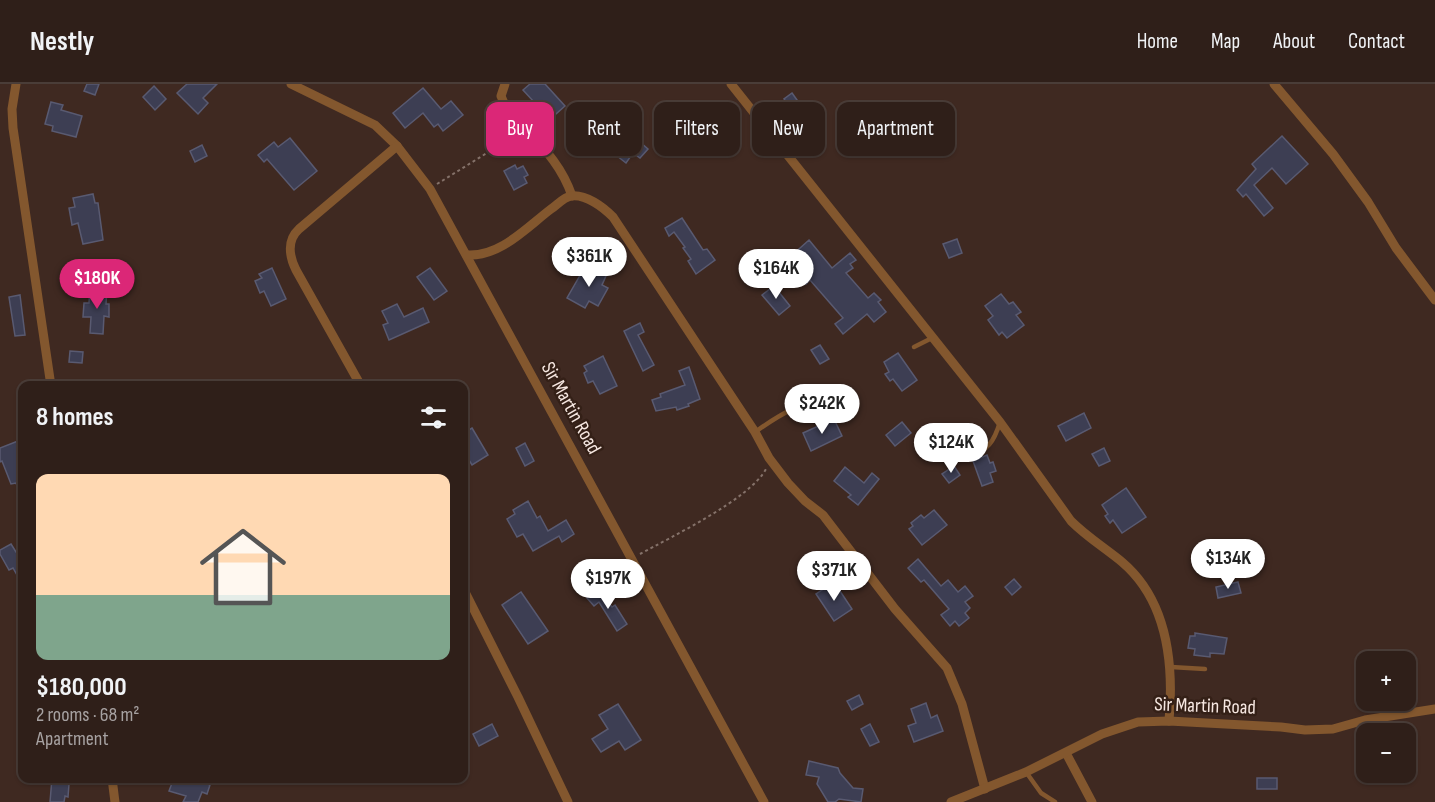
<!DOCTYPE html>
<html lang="en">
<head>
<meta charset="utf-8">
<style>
	body { margin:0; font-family:"Sofia Sans Condensed",sans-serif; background:#3b2c26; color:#f1f3f6; height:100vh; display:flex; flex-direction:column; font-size:22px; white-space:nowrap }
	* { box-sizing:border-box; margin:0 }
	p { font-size:20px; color:#a7a2a2 }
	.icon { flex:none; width:33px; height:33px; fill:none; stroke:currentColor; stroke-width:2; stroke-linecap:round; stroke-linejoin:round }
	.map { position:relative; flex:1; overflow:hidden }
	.side { position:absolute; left:18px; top:297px; width:450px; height:402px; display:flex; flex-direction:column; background:#2f1f19; border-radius:12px; box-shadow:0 2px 4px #0004,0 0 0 2px #4a3d38 }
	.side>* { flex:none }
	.top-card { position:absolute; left:486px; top:18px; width:570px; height:54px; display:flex; gap:12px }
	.controls { position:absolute; left:1356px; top:567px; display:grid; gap:12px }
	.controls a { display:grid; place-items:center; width:60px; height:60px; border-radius:12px; background:#2f1f19; box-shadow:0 2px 4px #0004,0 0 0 2px #4a3d38; font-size:30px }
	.price { position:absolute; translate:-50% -51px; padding:0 14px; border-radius:21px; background:#fff; color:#222; font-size:20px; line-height:39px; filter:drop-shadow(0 2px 3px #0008) }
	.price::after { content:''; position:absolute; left:50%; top:36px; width:18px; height:14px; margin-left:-9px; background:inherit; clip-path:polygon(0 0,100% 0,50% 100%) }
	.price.selected { background:#db2777; color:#fff }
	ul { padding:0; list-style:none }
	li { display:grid; align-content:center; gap:12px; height:318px; padding:0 18px }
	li+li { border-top:2px solid #4a3d38 }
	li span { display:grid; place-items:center; height:186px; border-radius:12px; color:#555 }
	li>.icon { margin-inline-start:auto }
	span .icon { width:108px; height:108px; fill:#fffc; stroke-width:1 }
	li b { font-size:26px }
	h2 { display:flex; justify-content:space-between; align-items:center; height:72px; padding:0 18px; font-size:26px }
	.tag { padding:0 21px; border-radius:12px; background:#2f1f19; box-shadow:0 2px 4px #0004,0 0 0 2px #4a3d38; font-size:21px; line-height:54px }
	.tag.selected { background:#db2777; color:#fff }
	header { display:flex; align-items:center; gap:36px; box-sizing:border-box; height:84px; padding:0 30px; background:#2f1f19; border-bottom:2px solid #4a3d38 }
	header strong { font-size:28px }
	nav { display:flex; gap:33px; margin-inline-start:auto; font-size:21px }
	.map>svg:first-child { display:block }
	.building { fill:#3d3e53; stroke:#595a71; stroke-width:1.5 }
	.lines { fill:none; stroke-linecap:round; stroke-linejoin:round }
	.path { stroke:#85726a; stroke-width:2; stroke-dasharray:3 3; stroke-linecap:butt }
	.service { stroke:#83572e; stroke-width:4.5 }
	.minor { stroke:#83572e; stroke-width:9 }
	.labels { text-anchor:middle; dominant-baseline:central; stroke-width:5; stroke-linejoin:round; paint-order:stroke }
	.street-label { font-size:20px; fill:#f6e7e1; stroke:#342017 }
</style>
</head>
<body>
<header>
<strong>Nestly</strong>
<nav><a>Home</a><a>Map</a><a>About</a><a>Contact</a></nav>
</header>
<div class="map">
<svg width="1435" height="718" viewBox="0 0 1435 718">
	<rect width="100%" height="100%" fill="#3f2921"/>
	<!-- building -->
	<g class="building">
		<path d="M87,0H99L95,11L84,7Z"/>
		<path d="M187,0H217L203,14L208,19L198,30L177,9Z"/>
		<path d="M530,0H545L565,22L549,36L545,30L543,33L532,21L535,19L523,6Z"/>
		<path d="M154,2L166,15L155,26L143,13Z"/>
		<path d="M423,4L441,25L451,17L463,31L443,47L438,40L434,43L423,29L405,44L393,29Z"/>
		<path d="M792,9L802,23L795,29L784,15Z"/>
		<path d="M51,18L63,21L61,26L82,32L76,53L52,47L53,42L45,40Z"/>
		<path d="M580,38L587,46L572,59L565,52Z"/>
		<path d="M615,46L629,57L631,55L638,60L640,58L648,65L640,74L633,69L626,79L603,61Z"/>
		<path d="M1282,52L1308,80L1286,100L1272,84L1254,101L1273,124L1264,132L1246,110L1243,113L1237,106L1256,85L1252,80Z"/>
		<path d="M290,54L317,87L294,106L267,75L264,78L258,71L274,58L278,63Z"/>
		<path d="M202,61L207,72L195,78L190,67Z"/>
		<path d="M515,81L517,85L523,82L528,91L524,93L527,99L514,106L504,87Z"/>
		<path d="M93,110L95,119H98L103,156L83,160L78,139L72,141L69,124L75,123L73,114Z"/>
		<path d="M682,134L703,166L707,165L715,176L696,190L688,177L691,175L683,164L685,163L674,148L669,152L665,144Z"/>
		<path d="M957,155L962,169L949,174L943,160Z"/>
		<path d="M809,156L832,184L850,169L856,176L850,180L853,184L846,189L868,214L874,209L881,216L878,218L886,228L874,238L867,230L843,250L835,240L843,234L810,196L806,200L799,191L803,188L790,173Z"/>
		<path d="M586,181L606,192L602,201L608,204L598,222L589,217L585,224L567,214Z"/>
		<path d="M272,184L286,215L271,222L264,207L260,209L255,197L262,194L259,190Z"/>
		<path d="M430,184L447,207L434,216L417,193Z"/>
		<path d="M774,202L790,222L779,231L762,211Z"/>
		<path d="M90,204L107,205L106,220H109V233L104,232L103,250L90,249L91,233H83L84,219H89Z"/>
		<path d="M1001,210L1009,220L1013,218L1021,228L1016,231L1024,241L1007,254L1002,248L999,251L988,236L993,232L985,222Z"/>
		<path d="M20,211L25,251L15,252L9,213Z"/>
		<path d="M397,220L404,233L423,224L429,238L389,256L383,241L388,239L382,227Z"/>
		<path d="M640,239L644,248L638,251L654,281L643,287L624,247Z"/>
		<path d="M820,261L829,275L820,280L811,266Z"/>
		<path d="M70,267L83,268L82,279L69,278Z"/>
		<path d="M898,269L917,296L902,307L893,295L890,297L885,290L889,288L884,278Z"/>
		<path d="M603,272L617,302L600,310L593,297L588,299L584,289L587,287L584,282Z"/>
		<path d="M689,283L700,315L688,320L689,322L677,326L676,323L656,327L652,316L661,313L660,310L685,301L679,287Z"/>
		<path d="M1084,329L1091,344L1066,357L1058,342Z"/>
		<path d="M834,335L842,352L811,367L803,349Z"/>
		<path d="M902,338L911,349L895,362L886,351Z"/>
		<path d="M472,344L488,371L472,381L464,368V349Z"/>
		<path d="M18,357L22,367V415L16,399L11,400L2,377L0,378V364Z"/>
		<path d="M525,359L534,377L525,382L516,364Z"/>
		<path d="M1104,364L1110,377L1099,382L1092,370Z"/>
		<path d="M987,371L990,379L993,378L996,387L990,389L993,398L982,402L973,377Z"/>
		<path d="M954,382L960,391L949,399L942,390Z"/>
		<path d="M845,383L864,399L872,389L879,395L858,421L848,413L851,411L834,397Z"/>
		<path d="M1126,404L1146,433L1122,449L1113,436L1110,439L1105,432L1108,430L1102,421Z"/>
		<path d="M528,417L537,434L540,432L548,447L566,436L574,450L562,458L559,452L533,467L523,450L517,453L507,435L515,430L513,426Z"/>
		<path d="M934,426L947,441L922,461L909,445L913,442L911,439L921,431L924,434Z"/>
		<path d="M11,460L16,468L22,465V500L13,484L9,486L0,470V466Z"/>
		<path d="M918,475L941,502L948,496L958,508L965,502L973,512L965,518L970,524L965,529L969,534L959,542L955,537L950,542L941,531L949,525L924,496L921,498L908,484Z"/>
		<path d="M1014,495L1021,503L1012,511L1005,503Z"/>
		<path d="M834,498L852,525L834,537L816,510Z"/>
		<path d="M1238,498L1241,509L1218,514L1216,503Z"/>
		<path d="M597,505L612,523L615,521L627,540L617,547L599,518L594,522L587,514Z"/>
		<path d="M521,508L548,547L528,560L502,521Z"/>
		<path d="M1195,549L1227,554L1224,570L1210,569V573L1194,571L1195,565L1188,564L1190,552H1195Z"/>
		<path d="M859,611L863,620L852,626L847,617Z"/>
		<path d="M926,619L931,634L937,631L943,647L914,658L908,642L916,639L911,625Z"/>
		<path d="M618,620L641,656L625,666L619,657L601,668L592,655L608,645L599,631Z"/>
		<path d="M492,640L498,652L479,662L473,650Z"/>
		<path d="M870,640L879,658L870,662L861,645Z"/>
		<path d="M809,677L838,684L840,689L853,704L863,705L861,718L839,715L835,718H828L817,700L819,693L806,691Z"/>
		<path d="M52,694H66L65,700H69L68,713L65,712L64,718H50Z"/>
		<path d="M174,694H193L210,701L207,710L202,708L198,718H183L186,712L169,707Z"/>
		<rect x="1257" y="694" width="20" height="11"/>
	</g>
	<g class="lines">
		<!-- path -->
		<g class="path">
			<path d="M437,100L519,49"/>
			<path d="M640,470C671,453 750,415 766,385"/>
		</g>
		<!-- service -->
		<g class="service">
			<path d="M914,263L934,253"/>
			<path d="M755,348C771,337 806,311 824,324"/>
			<path d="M968,374C988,366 994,358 1000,338"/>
			<path d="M1171,583L1205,585"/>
			<path d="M1026,688L1041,709L1055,718"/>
		</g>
		<!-- minor -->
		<g class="minor">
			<path d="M16,0L12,25L13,44L51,302"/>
			<path d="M291,0L375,41L397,62L430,105L764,718"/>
			<path d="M505,0L501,12C506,27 517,35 527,46C546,66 563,85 572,112"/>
			<path d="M731,0L1000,338L1071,437C1087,453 1105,464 1122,478C1168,517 1174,580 1169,637"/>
			<path d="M1274,0L1333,70L1368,118L1396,164L1435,216"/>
			<path d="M467,171C500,173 526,144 551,125C557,121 564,113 571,112C586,110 603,123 613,133L755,348L769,374L788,399L805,417L823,431L895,525L947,584L962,620L985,705"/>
			<path d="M361,302L296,186C289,172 287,156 299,145L397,62"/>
			<path d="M464,506L518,613L568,718"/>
			<path d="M1066,669L1092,718"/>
			<path d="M112,694L115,718"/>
			<path d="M951,718L1026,688L1102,650L1138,638L1169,637L1281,643L1305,646L1333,645L1365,636L1435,625"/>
		</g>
	</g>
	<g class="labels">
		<!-- street labels -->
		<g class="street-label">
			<text transform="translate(571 324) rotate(61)">Sir Martin Road</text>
			<text transform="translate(1205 622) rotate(2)">Sir Martin Road</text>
		</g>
	</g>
</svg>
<div class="controls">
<a>+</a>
<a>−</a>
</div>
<b class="price" style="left:589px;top:204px">$361K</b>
<b class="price" style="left:776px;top:216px">$164K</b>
<b class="price selected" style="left:97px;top:226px">$180K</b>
<b class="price" style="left:822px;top:351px">$242K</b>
<b class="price" style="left:951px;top:390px">$124K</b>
<b class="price" style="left:1228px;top:506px">$134K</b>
<b class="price" style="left:834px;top:518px">$371K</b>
<b class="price" style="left:608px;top:526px">$197K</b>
<div class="top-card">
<a class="tag selected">Buy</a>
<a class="tag">Rent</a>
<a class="tag">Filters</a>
<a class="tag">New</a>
<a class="tag">Apartment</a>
</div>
<section class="side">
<h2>8 homes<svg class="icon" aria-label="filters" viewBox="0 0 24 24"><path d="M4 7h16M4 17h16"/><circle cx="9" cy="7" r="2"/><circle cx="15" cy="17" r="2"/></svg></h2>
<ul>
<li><span style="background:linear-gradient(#ffd9b3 65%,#7fa58c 0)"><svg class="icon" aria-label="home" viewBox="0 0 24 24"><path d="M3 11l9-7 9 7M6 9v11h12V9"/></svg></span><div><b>$180,000</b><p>2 rooms · 68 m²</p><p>Apartment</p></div></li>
</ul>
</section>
</div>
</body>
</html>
